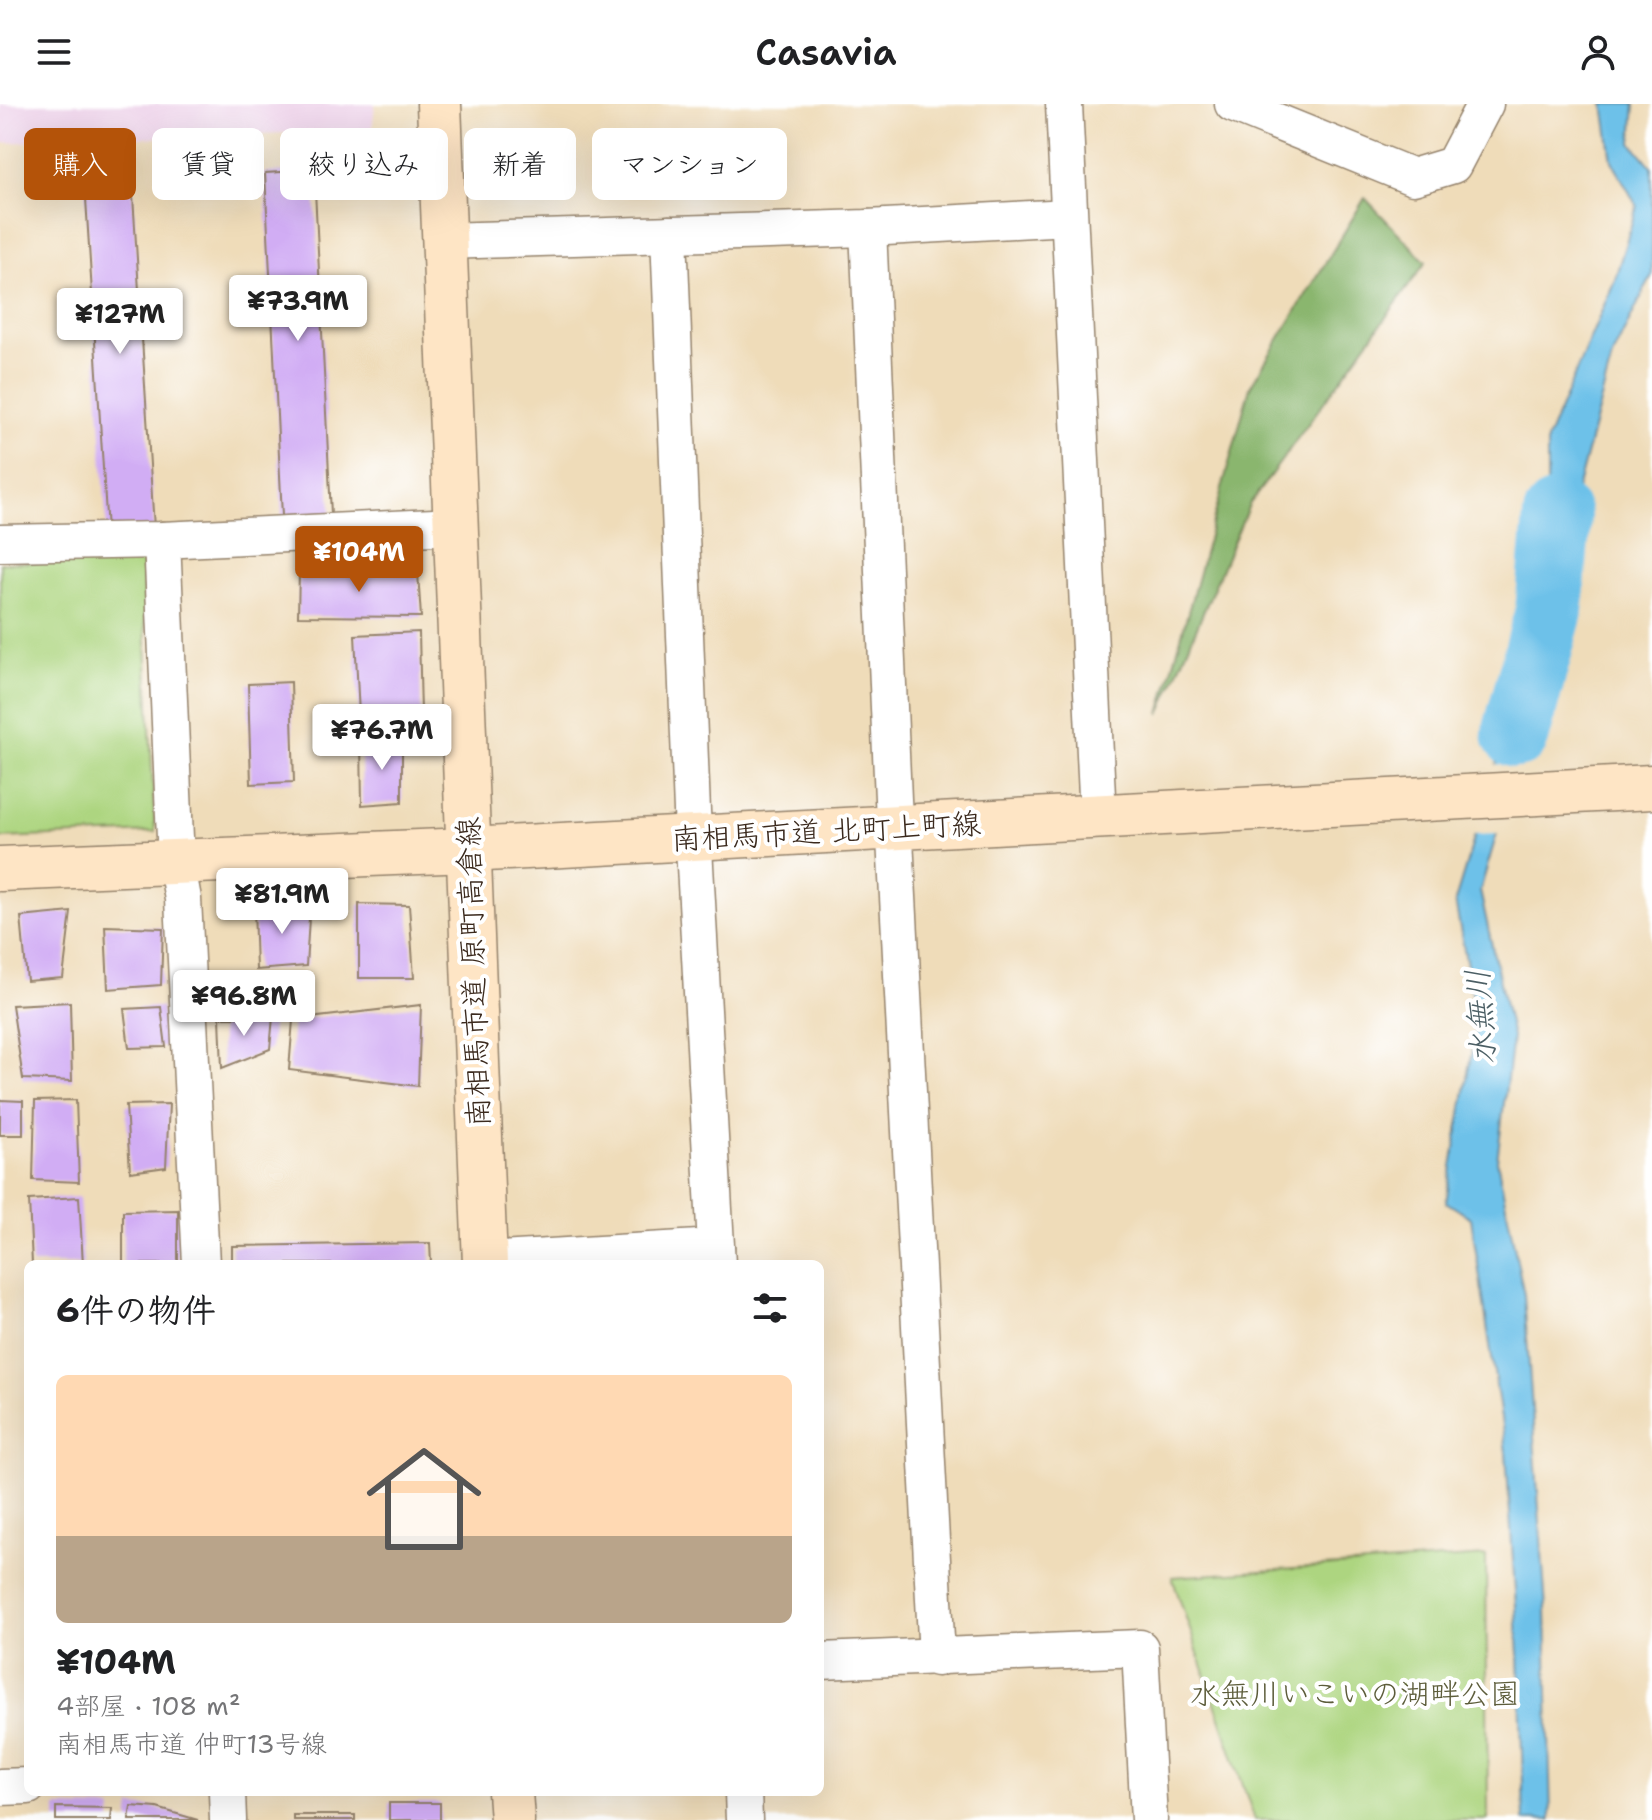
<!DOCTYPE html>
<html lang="ja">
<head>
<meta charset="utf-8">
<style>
	body { margin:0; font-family:"Shantell Sans","Klee One",sans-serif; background:#f6f6f6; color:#202124; height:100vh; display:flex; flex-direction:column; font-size:30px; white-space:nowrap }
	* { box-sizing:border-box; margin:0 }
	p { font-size:26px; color:#757577 }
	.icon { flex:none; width:44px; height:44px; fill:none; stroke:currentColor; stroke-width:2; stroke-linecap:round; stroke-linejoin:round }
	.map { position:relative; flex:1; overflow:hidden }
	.side { position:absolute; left:24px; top:1156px; width:800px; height:536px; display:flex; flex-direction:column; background:#fff; border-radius:12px; box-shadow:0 8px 32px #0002 }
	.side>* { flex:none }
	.hud { position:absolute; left:24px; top:24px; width:800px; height:72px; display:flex; gap:16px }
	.price { position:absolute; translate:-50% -68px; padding:0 18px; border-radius:8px; background:#fff; color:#222; font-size:26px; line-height:52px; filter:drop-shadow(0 2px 4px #0008) }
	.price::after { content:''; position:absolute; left:50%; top:48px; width:24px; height:18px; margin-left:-12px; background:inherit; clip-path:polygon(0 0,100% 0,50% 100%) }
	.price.on { background:#b45309; color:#fff }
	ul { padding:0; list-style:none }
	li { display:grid; align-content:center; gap:16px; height:424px; padding:0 32px }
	li span { display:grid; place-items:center; height:248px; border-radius:12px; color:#555 }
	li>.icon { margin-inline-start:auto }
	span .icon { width:144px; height:144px; fill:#fffc; stroke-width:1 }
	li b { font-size:34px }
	h2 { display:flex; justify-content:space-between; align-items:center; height:96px; padding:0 32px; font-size:34px }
	.pill { padding:0 28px; border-radius:12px; background:#fff; box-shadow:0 8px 32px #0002; font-size:28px; line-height:72px }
	.pill.on { background:#b45309; color:#fff }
	header { display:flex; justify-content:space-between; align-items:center; height:104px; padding:0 32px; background:#fff; font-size:36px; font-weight:600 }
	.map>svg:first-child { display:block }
	.built { fill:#edd1e9 }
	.green { fill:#add580; stroke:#74804f; stroke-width:2 }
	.forest { fill:#8ab66e; stroke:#627046; stroke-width:2 }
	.water { fill:#6dc1e9; stroke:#547684; stroke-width:2 }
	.pier { fill:#efdcb9 }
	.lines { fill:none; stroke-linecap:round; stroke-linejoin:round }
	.river { stroke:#6dc1e9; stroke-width:68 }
	.building { fill:#d1adf4 }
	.street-casing { stroke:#95836c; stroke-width:39 }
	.secondary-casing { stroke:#95836c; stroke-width:47 }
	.street { stroke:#fff; stroke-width:36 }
	.secondary { stroke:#fee5c5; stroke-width:44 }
	.labels { text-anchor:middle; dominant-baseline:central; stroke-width:8; stroke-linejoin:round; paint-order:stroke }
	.street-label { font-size:30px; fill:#3b2a1e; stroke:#fff }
	.park-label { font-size:30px; fill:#5d5d3b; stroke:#fff }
	.water-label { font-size:32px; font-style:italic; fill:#4c5f65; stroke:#fff }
</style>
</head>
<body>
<header><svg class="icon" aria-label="menu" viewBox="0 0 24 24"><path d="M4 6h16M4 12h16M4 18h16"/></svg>Casavia<svg class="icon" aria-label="person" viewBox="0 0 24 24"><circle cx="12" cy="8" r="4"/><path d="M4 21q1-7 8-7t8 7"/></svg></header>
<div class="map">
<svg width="1652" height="1716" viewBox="0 0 1652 1716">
	<rect width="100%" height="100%" fill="#fff"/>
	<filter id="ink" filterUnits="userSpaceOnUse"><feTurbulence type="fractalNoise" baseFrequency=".0125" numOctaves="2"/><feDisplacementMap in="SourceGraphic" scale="16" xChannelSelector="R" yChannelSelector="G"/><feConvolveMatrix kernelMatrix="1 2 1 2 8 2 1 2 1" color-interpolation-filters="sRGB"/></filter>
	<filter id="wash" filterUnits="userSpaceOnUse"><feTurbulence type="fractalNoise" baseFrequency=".006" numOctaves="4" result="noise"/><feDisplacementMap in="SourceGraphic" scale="32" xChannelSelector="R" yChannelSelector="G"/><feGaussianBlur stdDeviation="1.8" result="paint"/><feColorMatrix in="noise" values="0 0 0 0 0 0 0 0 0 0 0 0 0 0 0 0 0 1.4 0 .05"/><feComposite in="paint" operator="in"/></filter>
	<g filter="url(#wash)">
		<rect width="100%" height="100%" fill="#efdcb9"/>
		<!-- built -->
		<path class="built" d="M0,0H375L372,26L0,39Z"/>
		<!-- green -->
		<g class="green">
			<path d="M142,456L155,728L0,734V459Z"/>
			<path d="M1486,1452L1488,1716H1255L1172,1473Z"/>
		</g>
		<!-- forest -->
		<path class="forest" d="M1365,94L1426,158L1249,401L1160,610L1250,283Z"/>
		<!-- water -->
		<path class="water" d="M1604,0H1635L1632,39L1652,63V171L1613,250L1570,412L1551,547L1480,787L1512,933L1497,1057L1524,1191L1546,1505L1551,1716H1524L1519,1550L1506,1348L1471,1114L1446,1098L1477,916L1455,797L1535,534L1551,546L1547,459V336L1614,178L1637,102L1612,57Z"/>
		<!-- pier -->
		<path class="pier" d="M1522,660L1501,730L1471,731L1492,661Z"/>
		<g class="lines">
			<!-- river -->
			<path class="river" d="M1516,630L1549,507L1557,412"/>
		</g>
		<g id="blocks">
			<!-- building -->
			<g class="building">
				<path d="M314,66L331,410L282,412L265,69Z"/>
				<path d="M132,76L154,424L107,427L85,79Z"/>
				<path d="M299,467L418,469L421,513L298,512Z"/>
				<path d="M419,528L421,609L359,611L355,531Z"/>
				<path d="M291,578L294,678L251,680L248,580Z"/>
				<path d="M361,636L402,637V698L362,701Z"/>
				<path d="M310,798L306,862L256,866L254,803Z"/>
				<path d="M359,800L409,801L414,874H359Z"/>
				<path d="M71,808L63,874L27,877L21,813Z"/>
				<path d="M105,822L163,824L161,881L108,885Z"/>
				<path d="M70,898L72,977L23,975L12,901Z"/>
				<path d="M421,901L418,982L289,966L293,916Z"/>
				<path d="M161,903L166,943L129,944L124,905Z"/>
				<path d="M220,913H273L270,945L222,964Z"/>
				<path d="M0,996L23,997V1031H0Z"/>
				<path d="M76,996L79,1078L33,1076L35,997Z"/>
				<path d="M169,1000L166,1063L130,1068L126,1001Z"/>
				<path d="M79,1093L83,1160H32L29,1096Z"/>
				<path d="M178,1106V1160H123V1107Z"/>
				<path d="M430,1139L431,1160H232V1142Z"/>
				<rect x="389" y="1699" width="51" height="17"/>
				<path d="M131,1702L157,1704L198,1716H129Z"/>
				<path d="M56,1703L112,1704L111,1716H56Z"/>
				<rect x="293" y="1711" width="62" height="5"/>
			</g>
		</g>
	</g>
	<g filter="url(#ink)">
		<use href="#blocks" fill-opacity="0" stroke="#95836c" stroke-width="2"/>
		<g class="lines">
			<defs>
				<g id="street">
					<path d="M1064,0L1098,713"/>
					<path d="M1233,0L1413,73L1453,61L1485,0"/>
					<path d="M868,124L893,695L937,1554"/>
					<path d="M669,130L692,707L717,1160"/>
					<path d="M443,137L868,124L1068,113"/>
					<path d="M162,436L176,757L183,795L201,1160"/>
					<path d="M0,439L162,436L455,422"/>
					<path d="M485,1157L716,1143"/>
					<path d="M820,1557L1140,1544L1149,1716"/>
					<path d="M0,1683L28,1682"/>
					<path d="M227,1688L228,1716"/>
					<path d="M743,1688L744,1716"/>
				</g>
				<g id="secondary">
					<path d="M439,0L485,1160"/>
					<path d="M0,765L469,746L1652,683"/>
					<path d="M510,1688L512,1716"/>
				</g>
			</defs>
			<!-- street casing -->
			<use href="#street" class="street-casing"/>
			<!-- secondary casing -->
			<use href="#secondary" class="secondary-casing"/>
			<!-- street -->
			<use href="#street" class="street"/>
			<!-- secondary -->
			<use href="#secondary" class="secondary"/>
		</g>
	</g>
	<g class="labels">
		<!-- street labels -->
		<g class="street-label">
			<text transform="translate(826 727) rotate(-3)">南相馬市道 北町上町線</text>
			<text transform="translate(473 868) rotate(-92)">南相馬市道 原町高倉線</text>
		</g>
		<!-- park labels -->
		<g class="park-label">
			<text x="1355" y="1589">水無川いこいの湖畔公園</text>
		</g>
		<!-- water labels -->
		<g class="water-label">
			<text transform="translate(1480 913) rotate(-94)">水無川</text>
		</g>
	</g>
</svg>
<b class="price" style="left:298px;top:239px">¥73.9M</b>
<b class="price" style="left:120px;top:252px">¥127M</b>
<b class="price on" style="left:359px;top:490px">¥104M</b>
<b class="price" style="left:382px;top:668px">¥76.7M</b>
<b class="price" style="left:282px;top:832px">¥81.9M</b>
<b class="price" style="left:244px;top:934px">¥96.8M</b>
<div class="hud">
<a class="pill on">購入</a>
<a class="pill">賃貸</a>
<a class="pill">絞り込み</a>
<a class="pill">新着</a>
<a class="pill">マンション</a>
</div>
<section class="side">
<h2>6件の物件<svg class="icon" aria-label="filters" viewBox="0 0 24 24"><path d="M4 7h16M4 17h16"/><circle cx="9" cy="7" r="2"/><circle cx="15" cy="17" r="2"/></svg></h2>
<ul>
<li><span style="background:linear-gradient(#ffd9b3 65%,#b9a48a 0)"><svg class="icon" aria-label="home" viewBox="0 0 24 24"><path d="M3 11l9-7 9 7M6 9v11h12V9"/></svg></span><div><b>¥104M</b><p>4部屋 · 108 m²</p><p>南相馬市道 仲町13号線</p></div></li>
</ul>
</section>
</div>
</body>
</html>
